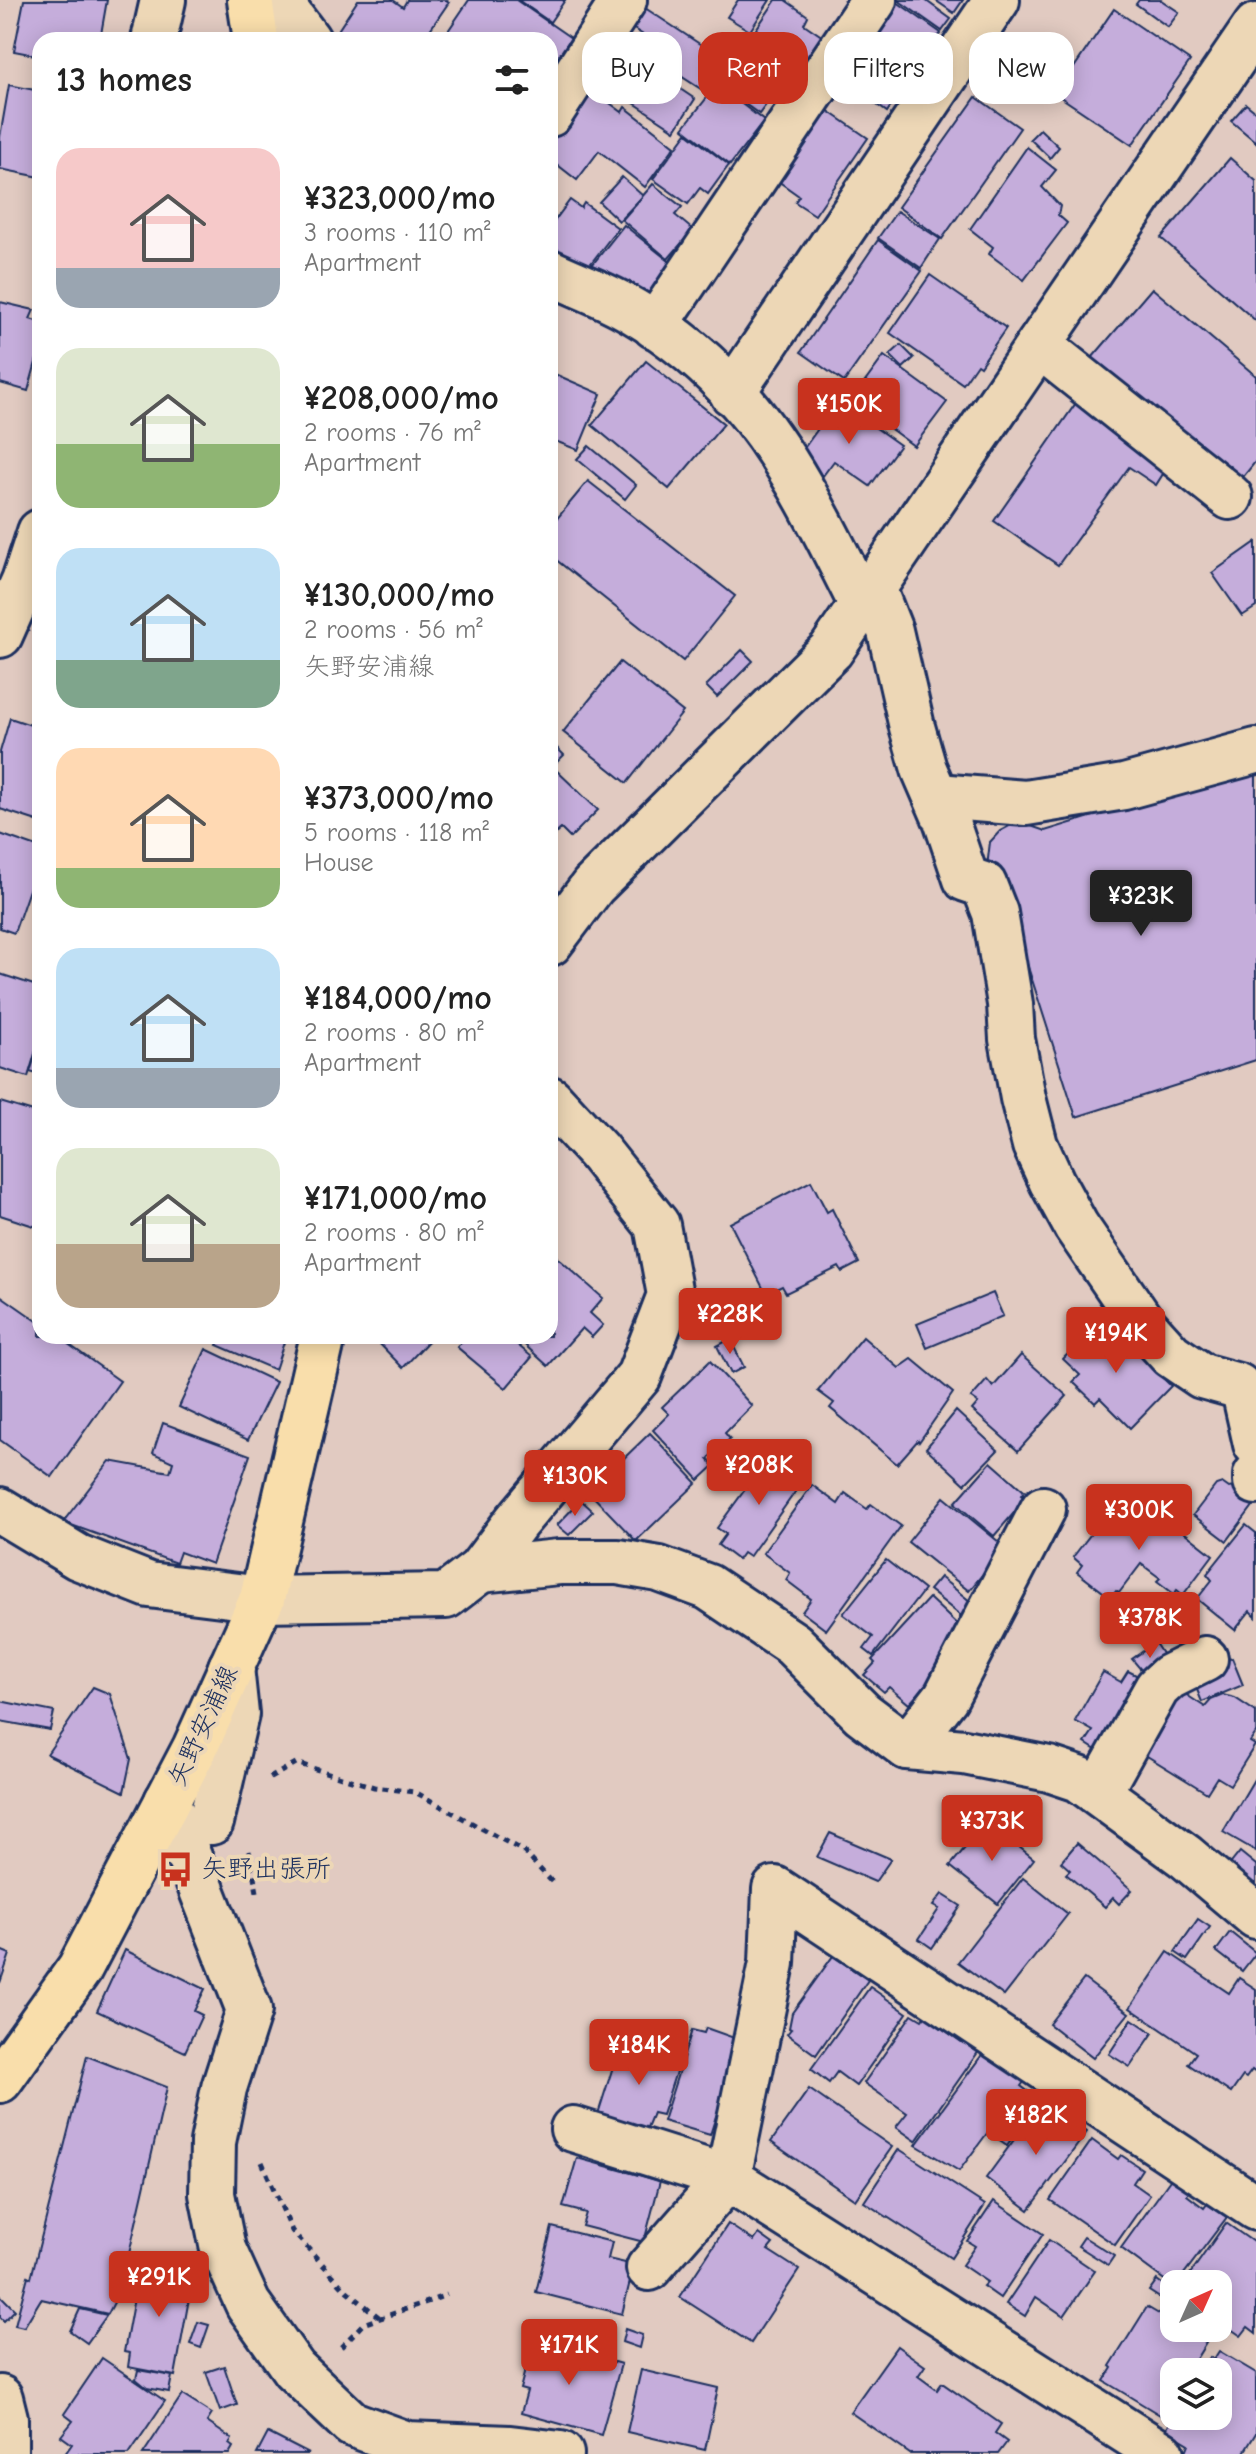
<!DOCTYPE html>
<html lang="en">
<head>
<meta charset="utf-8">
<style>
	body { margin:0; font-family:"Comic Neue","Klee One",sans-serif; background:#f2f2f2; color:#222; height:100vh; display:flex; flex-direction:column; font-size:30px; white-space:nowrap }
	* { box-sizing:border-box; margin:0 }
	p { font-size:26px; color:#767676 }
	.icon { flex:none; width:44px; height:44px; fill:none; stroke:currentColor; stroke-width:2; stroke-linecap:round; stroke-linejoin:round }
	.map { position:relative; flex:1; overflow:hidden }
	.sheet { position:absolute; left:32px; top:32px; width:526px; height:1312px; display:flex; flex-direction:column; background:#fff; border-radius:24px; box-shadow:0 4px 20px #0003 }
	.sheet>* { flex:none }
	.banner { position:absolute; left:582px; top:32px; width:554px; height:72px; display:flex; gap:16px }
	.needle { width:52px; rotate:45deg }
	.controls { position:absolute; left:1160px; top:2270px; display:grid; gap:16px }
	.controls a { display:grid; place-items:center; width:72px; height:72px; border-radius:16px; background:#fff; box-shadow:0 4px 20px #0003; font-size:40px }
	.price { position:absolute; translate:-50% -68px; padding:0 18px; border-radius:8px; background:#c8321e; color:#fff; font-size:26px; line-height:52px; filter:drop-shadow(0 2px 4px #0008) }
	.price::after { content:''; position:absolute; left:50%; top:48px; width:24px; height:18px; margin-left:-12px; background:inherit; clip-path:polygon(0 0,100% 0,50% 100%) }
	.price.active { background:#222; color:#fff }
	ul { padding:0; list-style:none }
	li { display:flex; align-items:center; gap:24px; height:200px; padding:0 24px }
	li span { display:grid; place-items:center; flex:none; width:224px; height:160px; border-radius:24px; color:#555 }
	li>.icon { margin-inline-start:auto }
	span .icon { width:96px; height:96px; fill:#fffc; stroke-width:1 }
	li b { font-size:34px }
	h2 { display:flex; justify-content:space-between; align-items:center; height:96px; padding:0 24px; font-size:34px }
	.chip { padding:0 28px; border-radius:24px; background:#fff; box-shadow:0 4px 20px #0003; font-size:28px; line-height:72px }
	.chip.active { background:#c8321e; color:#fff }
	.map>svg:first-child { display:block }
	.building { fill:#c5addb; stroke:#1b2f5e; stroke-width:2 }
	.lines { fill:none; stroke-linecap:round; stroke-linejoin:round }
	.minor-casing { stroke:#1b2f5e; stroke-width:50 }
	.major-casing { stroke:#1b2f5e; stroke-width:50 }
	.path { stroke:#1b2f5e; stroke-width:5; stroke-dasharray:6 6; stroke-linecap:butt }
	.minor { stroke:#edd7b6; stroke-width:44 }
	.major { stroke:#f9deab; stroke-width:44 }
	.labels { text-anchor:middle; dominant-baseline:central; stroke-width:8; stroke-linejoin:round; paint-order:stroke }
	.street-label { font-size:26px; fill:#1b2f5e; stroke:#edd7b6 }
	.poi-label { font-size:26px; fill:#1b2f5e; stroke:#edd7b6; text-anchor:start }
</style>
</head>
<body>
<div class="map">
<svg width="1256" height="2454" viewBox="0 0 1256 2454">
	<rect width="100%" height="100%" fill="#e1cac1"/>
	<filter id="ink" filterUnits="userSpaceOnUse"><feTurbulence type="fractalNoise" baseFrequency=".0125" numOctaves="2"/><feDisplacementMap in="SourceGraphic" scale="16" xChannelSelector="R" yChannelSelector="G"/><feConvolveMatrix kernelMatrix="1 2 1 2 8 2 1 2 1" color-interpolation-filters="sRGB"/></filter>
	<g filter="url(#ink)">
		<!-- building -->
		<g class="building">
			<path d="M24,0H107L100,40H40V56L14,51Z"/>
			<path d="M358,0H393L403,7L407,0H446L449,2L423,40H336L333,38Z"/>
			<path d="M469,0H516L571,38L550,68V40H462L448,31Z"/>
			<path d="M518,0H565L550,22Z"/>
			<path d="M738,0H770L750,31L727,17Z"/>
			<path d="M776,0H785L808,16L804,24L823,37L813,50L818,53L803,74L750,38Z"/>
			<path d="M898,0H925L951,19L942,31Z"/>
			<path d="M935,0H963L954,13Z"/>
			<path d="M1139,0H1161L1179,12L1168,27L1136,4Z"/>
			<path d="M897,2L941,33L887,112L842,80Z"/>
			<path d="M642,6L721,58L701,89L656,60L664,48L629,26Z"/>
			<path d="M1114,9L1190,61L1132,145L1056,94Z"/>
			<path d="M749,38L792,70L759,114L716,83Z"/>
			<path d="M998,45L1050,82L1040,97L988,60Z"/>
			<path d="M616,46L695,99L675,130L631,101L637,90L602,67Z"/>
			<path d="M9,85L40,91V177L0,169V137Z"/>
			<path d="M717,85L764,121L730,165L683,128Z"/>
			<path d="M587,86L622,112L625,107L675,146L645,187L599,151L577,180L550,159V126Z"/>
			<path d="M976,97L1020,128L942,239L898,207Z"/>
			<path d="M1246,104L1256,112V142L1231,121Z"/>
			<path d="M827,110L868,138L815,215L795,202L799,196L778,181Z"/>
			<path d="M1040,129L1059,147L1050,158L1030,139Z"/>
			<path d="M687,133L729,165L708,194L700,188L688,204L653,179Z"/>
			<path d="M1027,147L1056,170L1042,187L1060,206L1058,215L1067,223L1024,280L989,254L993,247L970,229Z"/>
			<path d="M1230,158L1256,181V321L1161,238Z"/>
			<path d="M622,177L643,196L619,221L599,202Z"/>
			<path d="M653,184L682,207L675,215L693,230L668,259L622,220Z"/>
			<path d="M570,200L581,208L584,203L618,228L585,271L550,245V227Z"/>
			<path d="M897,211L940,239L921,268L878,238Z"/>
			<path d="M624,225L674,265L648,298L589,269Z"/>
			<path d="M878,240L922,271L844,382L801,352Z"/>
			<path d="M930,275L1006,328L980,366L977,364L963,384L890,333Z"/>
			<path d="M1152,288L1256,376V461L1239,482L1092,358Z"/>
			<path d="M0,302L34,310L30,319L40,322V348L28,391L0,383Z"/>
			<path d="M901,345L914,358L903,368L890,355Z"/>
			<path d="M884,356L947,402L914,446L877,419L873,424L848,405Z"/>
			<path d="M646,361L724,424L669,489L592,425Z"/>
			<path d="M550,372L601,394L578,450L550,439Z"/>
			<path d="M838,401L900,445L870,486L834,461L822,477L797,458Z"/>
			<path d="M1076,403L1168,466L1156,485L1129,467L1058,565L994,521Z"/>
			<path d="M589,446L636,485L625,499L577,459Z"/>
			<path d="M588,481L735,596L683,661L550,555V527Z"/>
			<path d="M1256,542V607L1242,616L1212,573Z"/>
			<path d="M742,650L753,661L717,697L706,686Z"/>
			<path d="M620,662L683,712L627,783L563,732Z"/>
			<path d="M10,718L40,728V822L0,809V752Z"/>
			<path d="M550,741L564,755L550,769Z"/>
			<path d="M1256,766V1060L1076,1117L1003,889L987,867L990,842L1000,831L1013,824H1025L1045,831Z"/>
			<path d="M554,768L598,810L570,838L561,829L550,839V772Z"/>
			<path d="M0,834L40,848V858L14,933L0,928Z"/>
			<path d="M0,974L40,987V1037L28,1077L0,1068Z"/>
			<path d="M40,1041V1075L30,1072Z"/>
			<path d="M0,1102L40,1114V1228L0,1215Z"/>
			<path d="M811,1181L827,1212L832,1209L859,1263L842,1272L839,1267L786,1293L782,1286L766,1294L730,1223Z"/>
			<path d="M550,1251L603,1298L590,1313L603,1325L592,1337L582,1328L548,1366L515,1336H550Z"/>
			<path d="M993,1293L1003,1316L927,1348L917,1324Z"/>
			<path d="M0,1295L40,1323V1336H57L120,1381L52,1477L0,1440Z"/>
			<path d="M1108,1324L1171,1386L1130,1428L1100,1398L1095,1403L1073,1382L1080,1375L1063,1359L1084,1337L1089,1342Z"/>
			<path d="M221,1336H286L275,1370L217,1345Z"/>
			<path d="M372,1336H433L403,1368Z"/>
			<path d="M466,1336H507L532,1357L506,1388L457,1347Z"/>
			<path d="M863,1337L899,1368L912,1359L953,1393L919,1442L918,1440L897,1464L830,1408L834,1403L818,1391Z"/>
			<path d="M730,1339L744,1367L731,1374L717,1346Z"/>
			<path d="M206,1349L276,1382L248,1440L179,1407Z"/>
			<path d="M1021,1355L1067,1396L1018,1451L972,1410L978,1403L971,1398L987,1380L993,1387Z"/>
			<path d="M710,1361L752,1406L725,1433L730,1439L708,1459L714,1466L699,1480L653,1430L669,1414L662,1407Z"/>
			<path d="M956,1411L998,1450L965,1484L926,1448Z"/>
			<path d="M163,1423L250,1455L212,1564L180,1552L176,1563L63,1522L110,1461L170,1472L173,1462L153,1453Z"/>
			<path d="M650,1433L697,1483L636,1541L589,1492Z"/>
			<path d="M771,1454L805,1478L749,1557L743,1553L738,1560L718,1545L726,1534L717,1528Z"/>
			<path d="M991,1462L1024,1491L1021,1495L1026,1499L994,1536L955,1503Z"/>
			<path d="M1222,1483L1229,1488L1242,1485L1256,1502L1227,1541L1193,1515L1216,1485Z"/>
			<path d="M812,1485L838,1504L845,1493L867,1509L871,1504L901,1526L826,1630L802,1612L811,1599L786,1580L790,1573L763,1553Z"/>
			<path d="M944,1497L1005,1547L969,1591L908,1542Z"/>
			<path d="M581,1500L593,1511L569,1535L557,1525Z"/>
			<path d="M1117,1500L1151,1526L1161,1514L1213,1555L1183,1595L1177,1590L1174,1594L1157,1581L1160,1578L1141,1564L1119,1593L1116,1591L1111,1598L1077,1572L1082,1565L1073,1557Z"/>
			<path d="M1246,1525L1256,1533V1617L1250,1611L1235,1630L1197,1599L1212,1580L1207,1574Z"/>
			<path d="M886,1560L924,1590L873,1656L864,1649L873,1637L843,1614Z"/>
			<path d="M940,1577L976,1606L965,1619L929,1590Z"/>
			<path d="M929,1598L964,1631L943,1667L909,1704L889,1687L884,1692L864,1675L875,1663L872,1660Z"/>
			<path d="M1155,1643L1168,1663L1147,1677L1132,1659Z"/>
			<path d="M1232,1658L1243,1685L1202,1702L1191,1675Z"/>
			<path d="M1128,1671L1148,1681L1110,1747L1101,1741L1096,1750L1085,1743L1093,1731L1075,1721L1103,1672L1121,1682Z"/>
			<path d="M1173,1686L1205,1707L1211,1700L1223,1695L1235,1698L1256,1712V1733L1250,1742L1255,1745L1230,1785L1217,1777L1207,1793L1134,1748Z"/>
			<path d="M93,1687L110,1694L131,1759L124,1792L47,1754Z"/>
			<path d="M0,1701L54,1712L50,1730L0,1721Z"/>
			<path d="M1256,1776V1851L1223,1832Z"/>
			<path d="M987,1821L1034,1859L998,1904L950,1866Z"/>
			<path d="M830,1833L891,1859L875,1882L817,1857Z"/>
			<path d="M1077,1843L1132,1890L1119,1904L1113,1898L1105,1907L1066,1874L1070,1870L1061,1862Z"/>
			<path d="M1240,1852L1256,1865V1888L1228,1867Z"/>
			<path d="M1023,1878L1068,1914L1004,1996L958,1962Z"/>
			<path d="M942,1894L961,1906L932,1948L919,1939L939,1909L933,1906Z"/>
			<path d="M1198,1919L1210,1927L1187,1960L1175,1952Z"/>
			<path d="M1230,1932L1256,1953L1242,1971L1216,1951Z"/>
			<path d="M0,1950L10,1954L0,1983Z"/>
			<path d="M125,1950L205,1989L194,2011L202,2015L185,2052L97,2011Z"/>
			<path d="M1168,1952L1229,1993L1239,1978L1256,1989V2073L1252,2070L1246,2078L1243,2076L1231,2093L1188,2064L1196,2053L1130,2008Z"/>
			<path d="M833,1956L868,1980L816,2055L787,2034L791,2029L789,2028L792,2013Z"/>
			<path d="M1084,1979L1129,2013L1093,2058L1049,2024Z"/>
			<path d="M870,1987L907,2013L856,2086L837,2072L829,2083L811,2069Z"/>
			<path d="M912,2014L922,2020L925,2016L963,2043L966,2038L981,2048L916,2141L896,2127L907,2113L864,2083Z"/>
			<path d="M1132,2019L1153,2033L1130,2067L1109,2054Z"/>
			<path d="M706,2028L740,2040L710,2135L663,2121L692,2030L704,2033Z"/>
			<path d="M649,2045L681,2056L662,2115L653,2113L646,2130L598,2114L618,2051L645,2059Z"/>
			<path d="M987,2048L1027,2078L1021,2086L1039,2100L1007,2145L988,2132L959,2171L916,2145Z"/>
			<path d="M87,2056L167,2087L121,2289L108,2314L41,2299L24,2327L15,2325L28,2276L31,2278Z"/>
			<path d="M809,2089L892,2147L855,2200L771,2142Z"/>
			<path d="M1035,2111L1050,2122L1059,2111L1087,2132L1029,2210L986,2178Z"/>
			<path d="M1092,2140L1118,2159L1121,2155L1142,2169L1133,2183L1150,2195L1115,2245L1050,2200Z"/>
			<path d="M899,2149L985,2205L951,2258L864,2202Z"/>
			<path d="M577,2158L660,2181L644,2242L582,2226L586,2213L563,2207Z"/>
			<path d="M1175,2173L1193,2185L1187,2195L1204,2208L1207,2204L1227,2217L1174,2287L1121,2248Z"/>
			<path d="M994,2201L1043,2234L1000,2298L983,2286L987,2282L962,2265L975,2246L967,2241Z"/>
			<path d="M1226,2223L1256,2244V2333L1248,2327L1241,2336L1218,2320V2284H1183Z"/>
			<path d="M728,2224L754,2241L759,2234L773,2244L768,2250L799,2270L751,2343L680,2297Z"/>
			<path d="M552,2227L612,2242L608,2259L634,2265L622,2314L536,2292Z"/>
			<path d="M1084,2237L1114,2256L1108,2265L1078,2246Z"/>
			<path d="M1049,2240L1095,2271L1064,2316L1036,2297L1025,2316L1006,2304Z"/>
			<path d="M147,2263L194,2271L175,2376L128,2367L130,2353L124,2352L138,2276L145,2278Z"/>
			<path d="M1157,2280L1174,2293L1169,2304L1149,2291Z"/>
			<path d="M0,2295L15,2310L4,2321L0,2317Z"/>
			<path d="M1147,2307L1174,2323V2328H1181L1206,2343L1188,2372H1174V2394L1160,2415L1104,2381L1112,2368L1110,2366Z"/>
			<path d="M80,2309L107,2315L87,2343L70,2331Z"/>
			<path d="M198,2322L209,2325L201,2348L190,2344Z"/>
			<path d="M625,2329L642,2335L639,2348L622,2342Z"/>
			<path d="M532,2343L558,2350L560,2343L587,2350L586,2354L621,2364L601,2435L521,2413L527,2391L520,2389Z"/>
			<path d="M897,2346L925,2366L918,2376L937,2390L942,2383L1001,2424L995,2433L1007,2442L998,2454H910L850,2412Z"/>
			<path d="M1219,2351L1256,2373V2433L1243,2454H1185L1189,2444L1166,2430L1174,2416H1218V2372H1201L1210,2357L1214,2359Z"/>
			<path d="M102,2358L165,2401L129,2454H65L72,2444L61,2436L73,2421L64,2414Z"/>
			<path d="M224,2366L237,2405L220,2411L206,2372Z"/>
			<path d="M138,2370L172,2376L169,2392L147,2388L136,2379Z"/>
			<path d="M641,2370L718,2388L705,2450L627,2432Z"/>
			<path d="M182,2395L212,2414L207,2422L232,2439L229,2444L233,2447L229,2454H143Z"/>
			<path d="M268,2433L309,2454H257Z"/>
		</g>
		<g class="lines">
			<defs>
				<g id="minor">
					<path d="M278,0L308,40"/>
					<path d="M154,40L163,0"/>
					<path d="M550,114L624,0"/>
					<path d="M550,272C577,285 607,295 633,311C672,334 711,366 741,401C792,460 827,536 862,605"/>
					<path d="M655,326L874,0"/>
					<path d="M1039,345L1230,497"/>
					<path d="M732,393L997,0"/>
					<path d="M873,588L890,631L912,727L924,769L946,820L966,879L984,885L995,913L1010,1004L1012,1039L1023,1098L1035,1145L1052,1182L1076,1226L1143,1324L1171,1355L1202,1376L1238,1386L1245,1395L1256,1444"/>
					<path d="M0,635L24,581L40,532"/>
					<path d="M937,796L1026,803L1124,787L1256,751"/>
					<path d="M550,943L593,886L831,650L1256,26"/>
					<path d="M1256,1475V1482"/>
					<path d="M0,1510L78,1557L149,1585L262,1599L446,1596L480,1570L516,1522L639,1376L670,1295L657,1225L598,1151L550,1099"/>
					<path d="M480,1570L559,1562H618L659,1569L708,1587L793,1644L862,1713L907,1747L964,1752L1049,1769L1079,1779L1186,1857L1256,1916"/>
					<path d="M907,1747L946,1697L1043,1509"/>
					<path d="M1099,1792L1157,1688L1169,1677L1205,1659"/>
					<path d="M167,1801L249,2010L224,2088L213,2142L212,2194L223,2249L248,2304L294,2369L352,2424L407,2444L510,2448L561,2454"/>
					<path d="M211,1822L236,1714L231,1667"/>
					<path d="M573,2129L728,2178L1162,2454"/>
					<path d="M649,2268L728,2178L772,1963L775,1889L1256,2208"/>
					<path d="M0,2398L5,2418V2454"/>
				</g>
				<g id="major">
					<path d="M250,0L256,40"/>
					<path d="M0,2080L80,1968L195,1748L262,1599L323,1336"/>
				</g>
			</defs>
			<!-- minor casing -->
			<use href="#minor" class="minor-casing"/>
			<!-- major casing -->
			<use href="#major" class="major-casing"/>
			<!-- path -->
			<g class="path">
				<path d="M270,1778L296,1763L374,1787L415,1792L523,1851L555,1885"/>
				<path d="M249,1851L257,1892"/>
				<path d="M262,2162L292,2231L347,2291L380,2318"/>
				<path d="M341,2347L363,2324L447,2295"/>
			</g>
			<!-- minor -->
			<use href="#minor" class="minor"/>
			<!-- major -->
			<use href="#major" class="major"/>
		</g>
	</g>
	<!-- icons -->
	<defs>
		<symbol id="bus-bare" viewBox="-9 -9 18 18"><path d="M-5-6H5V4H4V6H2V4H-2V6H-4V4H-5ZM-3.5-4V0h7V-4ZM-3.5 1.2v1.5H-2V1.2ZM2 1.2v1.5H3.5V1.2Z" fill="#c8321e" stroke="#edd7b6" stroke-width="2.5" paint-order="stroke"/></symbol>
	</defs>
	<g fill-rule="evenodd">
		<use href="#bus-bare" x="150" y="1844" width="51" height="51"/>
	</g>
	<g class="labels">
		<!-- street labels -->
		<g class="street-label">
			<text transform="translate(203 1726) rotate(-65)">矢野安浦線</text>
		</g>
		<!-- poi labels -->
		<g class="poi-label">
			<text x="201" y="1869">矢野出張所</text>
		</g>
	</g>
</svg>
<div class="controls">
<a><svg class="needle" viewBox="-14 -14 28 28"><path d="M0-13l5 13h-10z" fill="#e53935"/><path d="M0 13l5-13h-10z" fill="#767676"/></svg></a>
<a><svg class="icon" aria-label="layers" viewBox="0 0 24 24"><path d="M12 4l9 5-9 5-9-5zM3 14l9 5 9-5"/></svg></a>
</div>
<b class="price" style="left:849px;top:446px">¥150K</b>
<b class="price active" style="left:1141px;top:938px">¥323K</b>
<b class="price" style="left:730px;top:1356px">¥228K</b>
<b class="price" style="left:1116px;top:1375px">¥194K</b>
<b class="price" style="left:759px;top:1507px">¥208K</b>
<b class="price" style="left:575px;top:1518px">¥130K</b>
<b class="price" style="left:1139px;top:1552px">¥300K</b>
<b class="price" style="left:1150px;top:1660px">¥378K</b>
<b class="price" style="left:992px;top:1863px">¥373K</b>
<b class="price" style="left:639px;top:2087px">¥184K</b>
<b class="price" style="left:1036px;top:2157px">¥182K</b>
<b class="price" style="left:159px;top:2319px">¥291K</b>
<b class="price" style="left:569px;top:2387px">¥171K</b>
<div class="banner">
<a class="chip">Buy</a>
<a class="chip active">Rent</a>
<a class="chip">Filters</a>
<a class="chip">New</a>
</div>
<section class="sheet">
<h2>13 homes<svg class="icon" aria-label="filters" viewBox="0 0 24 24"><path d="M4 7h16M4 17h16"/><circle cx="9" cy="7" r="2"/><circle cx="15" cy="17" r="2"/></svg></h2>
<ul>
<li><span style="background:linear-gradient(#f6c9c9 75%,#9aa5b1 0)"><svg class="icon" aria-label="home" viewBox="0 0 24 24"><path d="M3 11l9-7 9 7M6 9v11h12V9"/></svg></span><div><b>¥323,000/mo</b><p>3 rooms · 110 m²</p><p>Apartment</p></div></li>
<li><span style="background:linear-gradient(#dfe7d0 60%,#8fb573 0)"><svg class="icon" aria-label="home" viewBox="0 0 24 24"><path d="M3 11l9-7 9 7M6 9v11h12V9"/></svg></span><div><b>¥208,000/mo</b><p>2 rooms · 76 m²</p><p>Apartment</p></div></li>
<li><span style="background:linear-gradient(#bfe0f5 70%,#7fa58c 0)"><svg class="icon" aria-label="home" viewBox="0 0 24 24"><path d="M3 11l9-7 9 7M6 9v11h12V9"/></svg></span><div><b>¥130,000/mo</b><p>2 rooms · 56 m²</p><p>矢野安浦線</p></div></li>
<li><span style="background:linear-gradient(#ffd9b3 75%,#8fb573 0)"><svg class="icon" aria-label="home" viewBox="0 0 24 24"><path d="M3 11l9-7 9 7M6 9v11h12V9"/></svg></span><div><b>¥373,000/mo</b><p>5 rooms · 118 m²</p><p>House</p></div></li>
<li><span style="background:linear-gradient(#bfe0f5 75%,#9aa5b1 0)"><svg class="icon" aria-label="home" viewBox="0 0 24 24"><path d="M3 11l9-7 9 7M6 9v11h12V9"/></svg></span><div><b>¥184,000/mo</b><p>2 rooms · 80 m²</p><p>Apartment</p></div></li>
<li><span style="background:linear-gradient(#dfe7d0 60%,#b9a48a 0)"><svg class="icon" aria-label="home" viewBox="0 0 24 24"><path d="M3 11l9-7 9 7M6 9v11h12V9"/></svg></span><div><b>¥171,000/mo</b><p>2 rooms · 80 m²</p><p>Apartment</p></div></li>
</ul>
</section>
</div>
</body>
</html>
